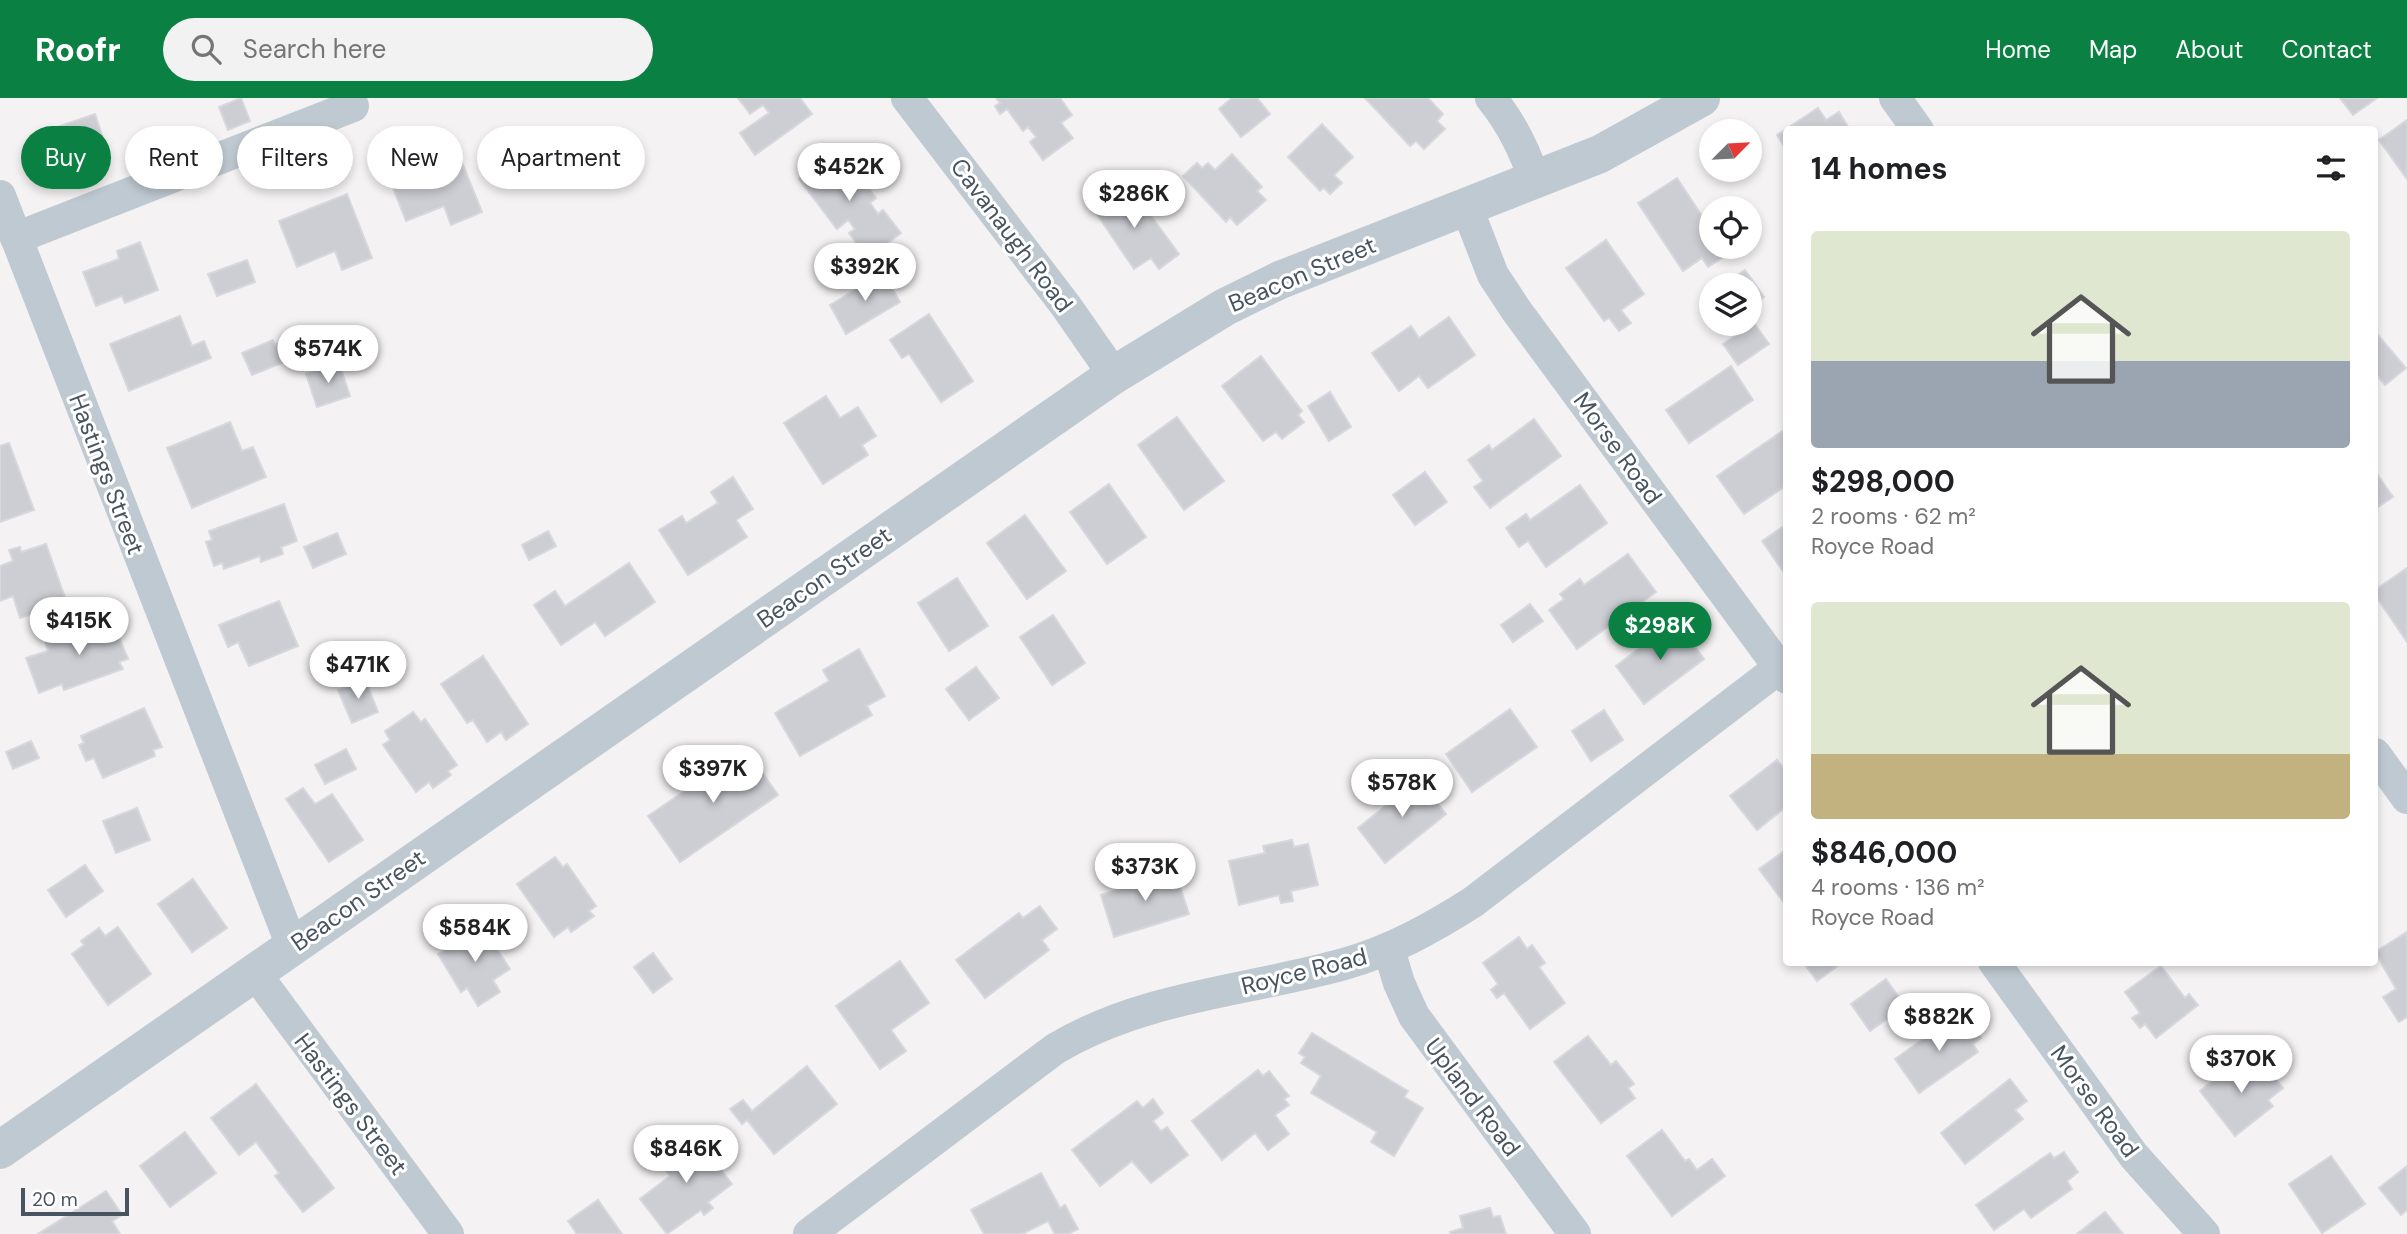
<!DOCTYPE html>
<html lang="en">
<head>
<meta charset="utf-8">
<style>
	body { margin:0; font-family:"DM Sans",sans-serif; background:#f2f2f2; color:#202124; height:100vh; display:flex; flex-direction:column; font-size:26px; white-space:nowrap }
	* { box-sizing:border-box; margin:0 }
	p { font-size:23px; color:#757577 }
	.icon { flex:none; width:38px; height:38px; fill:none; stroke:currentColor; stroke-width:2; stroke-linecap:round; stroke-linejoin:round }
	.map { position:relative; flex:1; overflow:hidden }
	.sheet { position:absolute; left:1783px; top:28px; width:595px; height:840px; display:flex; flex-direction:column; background:#fff; border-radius:7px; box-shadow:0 4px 10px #0003 }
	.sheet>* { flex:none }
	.guide { position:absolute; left:21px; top:28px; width:665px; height:63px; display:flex; gap:14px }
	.needle { width:46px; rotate:66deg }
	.fabs { position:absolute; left:1699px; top:21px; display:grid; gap:14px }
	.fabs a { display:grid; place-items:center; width:63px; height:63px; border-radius:50%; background:#fff; box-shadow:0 4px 10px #0003; font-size:35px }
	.scale { position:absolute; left:21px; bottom:18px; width:108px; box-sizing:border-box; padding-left:7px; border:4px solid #485460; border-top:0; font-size:19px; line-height:24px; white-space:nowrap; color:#485460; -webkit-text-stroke:5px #fff; paint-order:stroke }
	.price { position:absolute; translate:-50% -60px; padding:0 16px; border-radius:24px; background:#fff; color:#222; font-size:23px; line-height:46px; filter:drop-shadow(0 2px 4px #0008) }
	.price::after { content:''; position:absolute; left:50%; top:42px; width:21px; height:16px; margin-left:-10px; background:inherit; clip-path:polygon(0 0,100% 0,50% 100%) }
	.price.active { background:#0b8043; color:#fff }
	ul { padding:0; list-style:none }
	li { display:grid; align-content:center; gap:14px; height:371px; padding:0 28px }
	li span { display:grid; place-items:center; height:217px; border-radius:7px; color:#555 }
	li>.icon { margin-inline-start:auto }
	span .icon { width:126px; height:126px; fill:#fffc; stroke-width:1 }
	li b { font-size:30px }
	h2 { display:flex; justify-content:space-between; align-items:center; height:84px; padding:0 28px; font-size:30px }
	.pill { padding:0 24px; border-radius:32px; background:#fff; box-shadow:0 4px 10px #0003; font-size:24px; line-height:63px }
	.pill.active { background:#0b8043; color:#fff }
	header { display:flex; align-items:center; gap:42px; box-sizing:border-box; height:98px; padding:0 35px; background:#0b8043; color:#fff }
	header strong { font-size:33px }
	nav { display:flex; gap:38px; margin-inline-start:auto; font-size:24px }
	.search { width:490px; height:63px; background:#f2f2f2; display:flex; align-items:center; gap:18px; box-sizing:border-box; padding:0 24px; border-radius:38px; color:#757577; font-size:26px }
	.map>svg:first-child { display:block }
	.building { fill:#ccced4; stroke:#d6d8dd; stroke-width:2 }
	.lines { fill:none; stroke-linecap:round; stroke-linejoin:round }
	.minor { stroke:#bfc9d1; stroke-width:32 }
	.tertiary { stroke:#bfc9d1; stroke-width:38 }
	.labels { text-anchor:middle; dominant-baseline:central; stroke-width:6; stroke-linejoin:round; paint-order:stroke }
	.street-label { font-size:24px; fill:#485460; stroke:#fff }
</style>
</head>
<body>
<header>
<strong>Roofr</strong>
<div class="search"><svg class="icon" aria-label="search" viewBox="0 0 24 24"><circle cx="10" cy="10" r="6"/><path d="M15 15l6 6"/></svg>Search here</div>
<nav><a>Home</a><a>Map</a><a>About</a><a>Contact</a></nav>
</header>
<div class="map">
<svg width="2407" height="1136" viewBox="0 0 2407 1136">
	<rect width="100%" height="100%" fill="#f4f2f2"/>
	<!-- building -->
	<g class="building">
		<path d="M241,0L250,23L228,32L219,9Z"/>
		<path d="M738,0H800L812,16L755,57L740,35L769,15L763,7L750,16Z"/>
		<path d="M996,0H1060L1072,17L1061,25L1073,40L1043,62L1030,44L1036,39L1028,29L1023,33L1007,11L1000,16L995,8L1000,5Z"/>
		<path d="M1232,0H1257L1270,16L1241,39L1219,11Z"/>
		<path d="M1365,0H1428L1443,16L1437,23L1445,31L1424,51L1416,43L1410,48Z"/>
		<path d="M2340,0H2377L2353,17Z"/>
		<path d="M1818,10L1826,22L1839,14L1850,32H1787V53L1777,37Z"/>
		<path d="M95,16L110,61L46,83L31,38Z"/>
		<path d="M2407,22V81L2379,42Z"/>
		<path d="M1322,26L1353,59L1334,77L1342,85L1330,96L1324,90L1320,93L1288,59Z"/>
		<path d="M456,50L482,114L451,127L444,108L406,123L388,77Z"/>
		<path d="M839,51L876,100L870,105L878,116L883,112L901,135L867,160L849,135L855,131L848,122L837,131L799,81Z"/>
		<path d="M1232,56L1262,89L1257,93L1266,102L1237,127L1230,119L1226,124L1183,78L1197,65L1202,70L1208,65L1215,72Z"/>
		<path d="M1677,80L1712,133V149H1715L1722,160L1708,169L1702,160L1683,173L1638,105Z"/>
		<path d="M1110,92L1120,106L1135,96L1179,156L1159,171L1151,160L1134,171L1090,106Z"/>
		<path d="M347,96L372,160L342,172L335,153L297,169L279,123Z"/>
		<path d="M1606,142L1644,196L1621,212L1631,225L1619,233L1609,220L1604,223L1566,170Z"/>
		<path d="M140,144L158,192L125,205L122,198L96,208L83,174L119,161L117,153Z"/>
		<path d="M247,162L255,184L217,198L208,176Z"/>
		<path d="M1745,172L1764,199L1750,209V187H1723Z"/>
		<path d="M883,175L900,204L846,236L830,207Z"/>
		<path d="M929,216L973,283L941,304L909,256L902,260L890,242Z"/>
		<path d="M180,218L192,248L204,243L211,260L129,293L110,246Z"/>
		<path d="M1449,219L1475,257L1428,290L1419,278L1399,293L1372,255L1411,228L1419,240Z"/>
		<path d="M1754,225L1769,246L1738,267L1723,246Z"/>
		<path d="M2377,236L2406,270L2385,287L2375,275Z"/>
		<path d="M273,242L275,247L282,244L287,256L279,259L282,265L252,277L242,255Z"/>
		<path d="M1261,258L1302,313L1298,317L1304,324L1282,341L1276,334L1263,343L1222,288Z"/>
		<path d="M339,265L350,298L317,309L306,276Z"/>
		<path d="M1731,268L1753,302L1689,345L1666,312Z"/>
		<path d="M1330,294L1351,329L1329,343L1308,308Z"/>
		<path d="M826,298L840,320L858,309L876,338L862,347L868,357L823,386L784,325Z"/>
		<path d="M1177,319L1224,383L1184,412L1138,347Z"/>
		<path d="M1534,321L1561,358L1490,410L1474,389L1483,383L1468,362L1489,347L1492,352Z"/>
		<path d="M230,324L242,353L253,349L266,379L192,410L167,350Z"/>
		<path d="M1787,330V387L1744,416L1717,378Z"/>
		<path d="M9,345L34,412L0,424V348Z"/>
		<path d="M1425,374L1447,404L1415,427L1393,397Z"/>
		<path d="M2377,376L2393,399L2375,411V378Z"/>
		<path d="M733,379L753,411L736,422L747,439L688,477L659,432L682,418L686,425L718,405L711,394Z"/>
		<path d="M1109,386L1146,439L1107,466L1070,414Z"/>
		<path d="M1580,387L1607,425L1546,469L1528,443L1519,449L1506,430L1526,416L1530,422Z"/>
		<path d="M284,406L297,443L281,449L283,456L261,464L260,458L224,471L222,465L214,468L206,444L212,442L209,433Z"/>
		<path d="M1025,417L1066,473L1027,501L987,445Z"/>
		<path d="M1787,426V479L1762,443Z"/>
		<path d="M548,433L556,448L529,462L522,447Z"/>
		<path d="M337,435L346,456L313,470L304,449Z"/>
		<path d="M46,446L67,505L20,520L13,498L0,503V468L13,463L9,452L20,449L21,454Z"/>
		<path d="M1628,456L1656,494L1577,551L1549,512L1564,501L1560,496L1580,481L1584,487Z"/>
		<path d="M629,465L655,504L605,538L595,524L561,547L534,507L555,493L565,508Z"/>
		<path d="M2407,470V544L2375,497V492Z"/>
		<path d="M957,480L988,528L949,553L918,505Z"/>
		<path d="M279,503L298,548L249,568L238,544L228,549L219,527Z"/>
		<path d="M1530,506L1543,523L1513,544L1501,527Z"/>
		<path d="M1053,517L1085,565L1052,587L1020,539Z"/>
		<path d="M110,518L128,561L119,564L123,571L64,592L62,586L39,595L26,560L48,553L45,543Z"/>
		<path d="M1676,523L1704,561L1644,606L1616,568Z"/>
		<path d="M859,551L885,598L867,608L872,617L800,658L775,615L829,583L823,572Z"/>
		<path d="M483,558L528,626L506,642L501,634L487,644L473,622L467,625L441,586Z"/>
		<path d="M976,569L999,600L969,622L946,591Z"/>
		<path d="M365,581L378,614L352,625L338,592Z"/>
		<path d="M144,610L162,649L153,652L155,658L103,680L94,660L86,663L79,647L84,645L81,638Z"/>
		<path d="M1510,611L1537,649L1472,694L1446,656Z"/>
		<path d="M1604,612L1623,642L1591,663L1572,633Z"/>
		<path d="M413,614L421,624L425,621L457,667L448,673L451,677L433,690L429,684L416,694L383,647L390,642L385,633Z"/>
		<path d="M31,643L39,660L13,671L6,654Z"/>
		<path d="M346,651L356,671L325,686L315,667Z"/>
		<path d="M746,651L778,697L680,764L648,718Z"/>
		<path d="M1777,662L1787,674V708L1757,732L1730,698Z"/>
		<path d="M1413,676L1446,716L1385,765L1358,730L1388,706L1383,700Z"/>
		<path d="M303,690L315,706L332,696L363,742L329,764L286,701Z"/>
		<path d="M137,710L150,742L116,755L103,723Z"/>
		<path d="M1292,742L1294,749L1308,746L1318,787L1291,793L1293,803L1281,805L1279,797L1239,807L1229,763L1265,755L1263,748Z"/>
		<path d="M1787,751V809L1759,771Z"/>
		<path d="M555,759L563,769L567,766L596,808L589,813L594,818L571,834L568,829L554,839L517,786Z"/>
		<path d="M85,767L103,793L66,819L48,792Z"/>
		<path d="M1163,770L1165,777L1175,773L1189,816L1114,839L1101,797L1136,786L1134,779Z"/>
		<path d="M193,781L227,830L192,854L158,806Z"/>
		<path d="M1040,808L1057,831L1042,842L1049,852L985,900L956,862L1019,815L1023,820Z"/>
		<path d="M473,822L478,831L482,828L510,871L493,882L500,894L478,908L467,890L461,894L438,856L468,838L462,829Z"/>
		<path d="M118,829L151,876L108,907L72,856L84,847L81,843L99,830L105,838Z"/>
		<path d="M2407,834V919L2399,924L2383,899L2396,891L2375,854Z"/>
		<path d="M1519,839L1527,851L1532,847L1545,865L1539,869L1565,905L1530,931L1504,895L1497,900L1491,892L1498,886L1483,865Z"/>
		<path d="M653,855L672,881L653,895L634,869Z"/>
		<path d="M900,863L929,905L891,932L906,953L880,971L836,908Z"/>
		<path d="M1803,864H1843L1817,883Z"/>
		<path d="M2161,868L2185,900L2189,896L2198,907L2156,940L2145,926L2140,930L2132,920L2140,915L2125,894Z"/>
		<path d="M1886,881L1905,908L1870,933L1851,906Z"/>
		<path d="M1966,919L1981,940L1973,946L1978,954L1919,995L1895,961L1953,920L1957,925Z"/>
		<path d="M1312,935L1408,993L1404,999L1423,1010L1394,1058L1371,1044L1377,1034L1311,995L1321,978L1301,965L1305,959L1299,955Z"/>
		<path d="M1588,938L1611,967L1616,963L1634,986L1628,990L1635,1000L1601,1025L1554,964Z"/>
		<path d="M2241,960L2257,979L2267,971L2283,990L2268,1002L2273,1008L2235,1038L2200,993Z"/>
		<path d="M807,968L837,1006L774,1056L747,1022L742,1026L730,1011L743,1002L752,1013Z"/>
		<path d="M1258,972L1263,978L1269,973L1289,998L1284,1001L1289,1007L1275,1017L1289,1036L1268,1052L1255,1035L1222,1062L1192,1023Z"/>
		<path d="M2010,981L2027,1003L2015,1012L2023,1021L1965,1066L1941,1035Z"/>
		<path d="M256,986L334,1090L303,1114L275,1078L279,1075L256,1044L239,1057L211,1020Z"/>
		<path d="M1153,1001L1163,1015L1153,1023L1161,1033L1167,1029L1188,1057L1151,1085L1132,1063L1100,1088L1072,1052L1137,1003L1143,1010Z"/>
		<path d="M689,1030L732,1086L708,1104L713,1110L704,1117L701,1112L667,1136L640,1101L670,1078L666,1073L681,1062L669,1046Z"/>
		<path d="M1662,1032L1685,1063L1689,1061L1697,1072L1712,1061L1725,1078L1672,1118L1627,1058Z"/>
		<path d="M185,1034L216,1075L170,1109L140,1068Z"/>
		<path d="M2064,1054L2078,1074L2067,1083L2072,1091L2031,1120L2024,1111L1994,1132L1976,1107L2050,1055L2054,1060Z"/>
		<path d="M2331,1058L2365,1106L2322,1135L2289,1086Z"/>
		<path d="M2407,1068V1112L2401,1117L2379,1090Z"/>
		<path d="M1041,1075L1060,1110L1065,1107L1078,1131L1068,1136H1055L1048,1123L1022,1136H984L971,1112Z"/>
		<path d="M106,1093L122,1117L112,1123L120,1136H38Z"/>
		<path d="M598,1102L622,1136H577L568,1123Z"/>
		<path d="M1490,1110L1493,1119L1500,1118L1506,1136H1451L1450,1134L1463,1130L1460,1118Z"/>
		<path d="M2105,1114L2123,1136H2077Z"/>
	</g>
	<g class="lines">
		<!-- minor -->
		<g class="minor">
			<path d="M907,0L1066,208L1114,277"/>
			<path d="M1491,0C1512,26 1525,52 1535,84"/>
			<path d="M1895,0L1918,32"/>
			<path d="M0,98L292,848"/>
			<path d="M1467,110L1493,177L1516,212L1787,580"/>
			<path d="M16,140L353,8"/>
			<path d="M2375,656L2407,700"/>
			<path d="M1389,852L1399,885L1414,918L1575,1136"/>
			<path d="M1994,864L2134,1058L2204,1136"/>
			<path d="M255,875L448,1136"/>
			<path d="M809,1136L1055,951C1143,898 1247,893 1344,866C1391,853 1432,830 1473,804L1779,570"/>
		</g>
		<!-- tertiary -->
		<path class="tertiary" d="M0,1052L1114,277L1225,209L1280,182L1600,56L1701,0"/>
	</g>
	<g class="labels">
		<!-- street labels -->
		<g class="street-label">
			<text transform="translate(1012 137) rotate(53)">Cavanaugh Road</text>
			<text transform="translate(1302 176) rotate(-23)">Beacon Street</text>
			<text transform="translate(1618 350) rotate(54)">Morse Road</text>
			<text transform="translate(107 376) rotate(69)">Hastings Street</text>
			<text transform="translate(824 479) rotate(-35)">Beacon Street</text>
			<text transform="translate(358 802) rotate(-35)">Beacon Street</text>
			<text transform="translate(1304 873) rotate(-14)">Royce Road</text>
			<text transform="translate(1473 999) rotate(53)">Upland Road</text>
			<text transform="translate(2095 1003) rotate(54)">Morse Road</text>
			<text transform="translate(351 1006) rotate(53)">Hastings Street</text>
		</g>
	</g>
</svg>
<div class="fabs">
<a><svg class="needle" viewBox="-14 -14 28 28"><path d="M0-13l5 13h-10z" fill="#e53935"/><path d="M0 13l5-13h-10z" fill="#757577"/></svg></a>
<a><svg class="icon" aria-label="locate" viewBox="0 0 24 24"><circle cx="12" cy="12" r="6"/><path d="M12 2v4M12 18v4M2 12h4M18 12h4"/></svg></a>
<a><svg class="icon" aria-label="layers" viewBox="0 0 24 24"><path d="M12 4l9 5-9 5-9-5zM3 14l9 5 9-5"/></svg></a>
</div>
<div class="scale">20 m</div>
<b class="price" style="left:849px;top:105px">$452K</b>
<b class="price" style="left:1134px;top:132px">$286K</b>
<b class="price" style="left:865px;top:205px">$392K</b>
<b class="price" style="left:328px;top:287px">$574K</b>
<b class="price" style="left:79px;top:559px">$415K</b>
<b class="price active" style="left:1660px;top:564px">$298K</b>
<b class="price" style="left:358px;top:603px">$471K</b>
<b class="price" style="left:713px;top:707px">$397K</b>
<b class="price" style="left:1402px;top:721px">$578K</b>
<b class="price" style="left:1145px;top:805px">$373K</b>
<b class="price" style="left:475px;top:866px">$584K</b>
<b class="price" style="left:1939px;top:955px">$882K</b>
<b class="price" style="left:2241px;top:997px">$370K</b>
<b class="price" style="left:686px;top:1087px">$846K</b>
<div class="guide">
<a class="pill active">Buy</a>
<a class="pill">Rent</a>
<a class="pill">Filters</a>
<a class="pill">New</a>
<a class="pill">Apartment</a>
</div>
<section class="sheet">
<h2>14 homes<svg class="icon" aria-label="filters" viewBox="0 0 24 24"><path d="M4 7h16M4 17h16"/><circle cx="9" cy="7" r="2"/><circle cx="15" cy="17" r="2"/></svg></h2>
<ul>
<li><span style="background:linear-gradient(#dfe7d0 60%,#9aa5b1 0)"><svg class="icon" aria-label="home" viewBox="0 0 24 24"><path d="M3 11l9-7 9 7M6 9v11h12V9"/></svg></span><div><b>$298,000</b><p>2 rooms · 62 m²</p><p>Royce Road</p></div></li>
<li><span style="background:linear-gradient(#dfe7d0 70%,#c2b280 0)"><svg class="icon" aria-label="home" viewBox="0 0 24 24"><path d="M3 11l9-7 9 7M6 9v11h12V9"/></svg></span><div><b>$846,000</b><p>4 rooms · 136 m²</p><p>Royce Road</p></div></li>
</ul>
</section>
</div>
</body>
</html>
